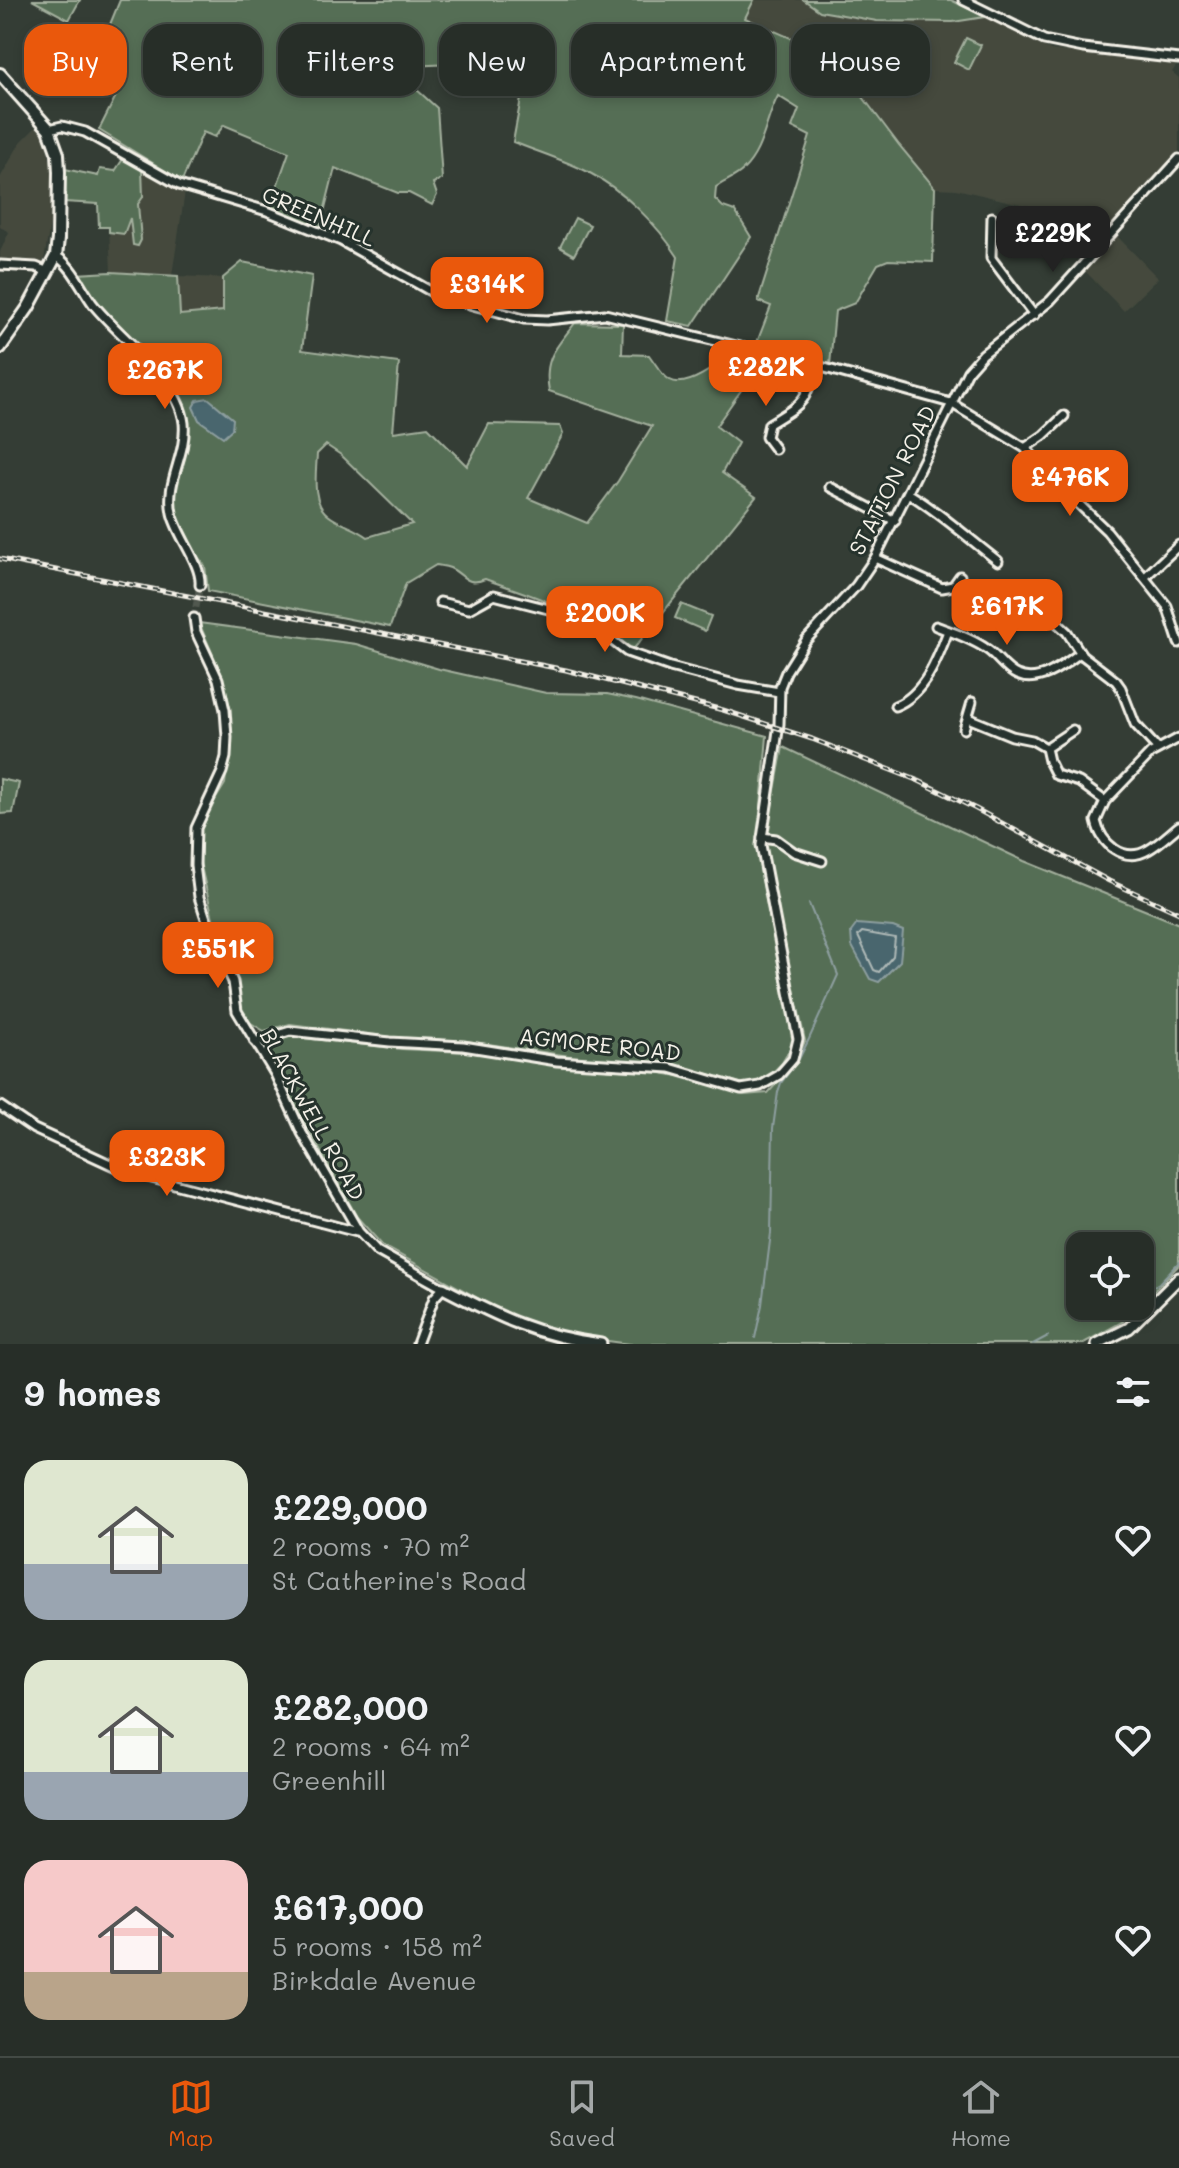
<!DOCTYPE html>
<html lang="en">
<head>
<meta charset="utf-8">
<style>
	body { margin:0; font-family:Mali,sans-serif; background:#333a34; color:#f1f3f6; height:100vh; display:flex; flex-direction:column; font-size:30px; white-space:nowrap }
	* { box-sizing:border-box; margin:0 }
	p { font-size:26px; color:#a4a8a8 }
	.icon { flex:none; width:44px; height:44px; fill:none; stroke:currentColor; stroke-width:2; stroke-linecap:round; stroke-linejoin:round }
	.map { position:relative; height:1344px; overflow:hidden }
	.sheet { display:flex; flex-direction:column; background:#272e28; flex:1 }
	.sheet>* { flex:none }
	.top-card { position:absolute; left:24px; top:24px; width:1132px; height:72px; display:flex; gap:16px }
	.fabs { position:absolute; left:1066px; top:1232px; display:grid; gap:16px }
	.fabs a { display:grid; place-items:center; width:88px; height:88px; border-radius:16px; background:#272e28; box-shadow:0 4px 12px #0003,0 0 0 2px #434a45; font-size:40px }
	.price { position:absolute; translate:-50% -68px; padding:0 18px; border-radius:16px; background:#ea580c; color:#fff; font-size:26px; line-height:52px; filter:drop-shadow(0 2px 4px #0008) }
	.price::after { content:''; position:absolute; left:50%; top:48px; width:24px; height:18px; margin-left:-12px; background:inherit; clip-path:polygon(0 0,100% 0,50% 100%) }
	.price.selected { background:#222; color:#fff }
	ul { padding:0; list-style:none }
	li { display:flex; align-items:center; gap:24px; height:200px; padding:0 24px }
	li span { display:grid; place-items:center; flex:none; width:224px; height:160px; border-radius:24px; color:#555 }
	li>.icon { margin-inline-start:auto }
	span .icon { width:96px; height:96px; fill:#fffc; stroke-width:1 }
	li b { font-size:34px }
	h2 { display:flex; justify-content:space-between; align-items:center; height:96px; padding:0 24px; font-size:34px }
	.tag { padding:0 28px; border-radius:24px; background:#272e28; box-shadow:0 4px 12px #0003,0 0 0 2px #434a45; font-size:28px; line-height:72px }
	.tag.selected { background:#ea580c; color:#fff }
	.menu { display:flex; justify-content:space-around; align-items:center; height:112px; border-top:2px solid #434a45; background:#272e28; font-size:22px; color:#a4a8a8 }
	.menu a { display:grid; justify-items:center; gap:4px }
	.menu .selected { color:#ea580c }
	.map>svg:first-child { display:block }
	.built { fill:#444a3e }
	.green { fill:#556e54; stroke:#a4b09e; stroke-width:2; fill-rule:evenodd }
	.water { fill:#48666e; stroke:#8d9e9f; stroke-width:2 }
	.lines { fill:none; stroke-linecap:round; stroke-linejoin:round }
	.shore { stroke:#afb9b7; stroke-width:2 }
	.stream { stroke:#8d9e9f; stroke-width:2 }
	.minor-tunnel { stroke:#515850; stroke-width:7; stroke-dasharray:7 3.5; stroke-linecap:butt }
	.minor-casing { stroke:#f4f1e8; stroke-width:13 }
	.tertiary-casing { stroke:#f4f1e8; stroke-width:15 }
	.secondary-casing { stroke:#f4f1e8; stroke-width:16 }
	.minor { stroke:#26332d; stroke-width:7 }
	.tertiary { stroke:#26332d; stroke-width:9 }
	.secondary { stroke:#26332d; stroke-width:10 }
	.rail-casing { stroke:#f4f1e8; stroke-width:5 }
	.rail { stroke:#26332d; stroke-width:2; stroke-dasharray:6; stroke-linecap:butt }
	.labels { text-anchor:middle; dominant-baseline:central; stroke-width:6; stroke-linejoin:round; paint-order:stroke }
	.street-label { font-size:22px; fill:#f4f1e8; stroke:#26332d }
</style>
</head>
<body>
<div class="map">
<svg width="1179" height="1344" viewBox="0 0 1179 1344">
	<rect width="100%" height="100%" fill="#343d35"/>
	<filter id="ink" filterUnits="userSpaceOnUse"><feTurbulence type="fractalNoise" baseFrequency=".0125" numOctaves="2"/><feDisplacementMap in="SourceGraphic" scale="16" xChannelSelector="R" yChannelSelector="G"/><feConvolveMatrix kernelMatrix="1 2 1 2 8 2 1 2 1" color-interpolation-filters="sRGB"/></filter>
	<g filter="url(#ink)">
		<!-- built -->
		<g class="built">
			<path d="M754,0H804L820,11L953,22L985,17L1051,50L1179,62L1172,72L1179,78V153L1112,228L1088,208L1067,215L956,189L935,188L899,145L832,56L745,17Z"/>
			<path d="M39,124L46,141L53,174L52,214L43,265L0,262V252L9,232L0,227V178L20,143Z"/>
			<path d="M123,159L185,192L172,275L111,272L109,227H99V204L64,202L65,169L98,176L100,169L115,171Z"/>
			<path d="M1115,234L1158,278L1124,311L1083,269Z"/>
			<path d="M178,276L223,278V311L180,315Z"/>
		</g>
		<!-- green -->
		<g class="green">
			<path d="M32,0H80L69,20Z"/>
			<path d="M120,0H754L745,18L832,56L899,145L935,188L933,262L888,260L878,264L855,303L835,311L830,365L756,345L771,306L758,301L810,136L792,127L799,109L778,96C765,120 764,150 743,170C736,177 725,181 716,187L715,199L723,207L735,211L751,237L692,326L667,321L678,257C658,225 622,189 588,172C564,160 538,152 513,142L527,66L521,61L409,66L416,89L437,108L442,179L433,183L437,195L432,205L409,193H398L335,168L320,228L270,206L289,152L224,125L215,137L203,132L182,181L99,130L119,90L90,73Z"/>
			<path d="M804,0H951L985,17L953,22L877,21L820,11Z"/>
			<path d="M966,38L981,45L969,70L954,62Z"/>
			<path d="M123,159L142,169L143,197L138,204L141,240L138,246L133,245L130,218L124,234L109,232V227H99L98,204L64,202L65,169L98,176L100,169L115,171Z"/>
			<path d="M575,218L590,225L574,255L560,247Z"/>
			<path d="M242,262L312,276L302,350L399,363L393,432L428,427L467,466L489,424L560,426L563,434L528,498L587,523L618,481L652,426L549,391C543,358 556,348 575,323L623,324L622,354L649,355C655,363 662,376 670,380C686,390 720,364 731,353L763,359L716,426L738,443L722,473L756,497L632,651C586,611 541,599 485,579C466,587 464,574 450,568C445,566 441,566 436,565L406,583L390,627L208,591L205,566L192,549L180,524L174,501L175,485L188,447L186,415L181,399L95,302L77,274L111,272L178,276L180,315L223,311V278ZM326,445L341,455L412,524L368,537C355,527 339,524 328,515C311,502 316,473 317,454Z"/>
			<path d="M681,604L711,616L705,631L675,618Z"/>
			<path d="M199,623L356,644L439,669L546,693L607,694L636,700L767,736L757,853L784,991L794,1027L793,1044L782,1063L770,1075L758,1082L744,1084L665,1062L597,1060L467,1041L400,1038L290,1024L264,1031L241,1017L235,966L215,927L199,858L200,831L210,808L225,784L229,748V714L221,673Z"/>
			<path d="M783,747L1024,861L1179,924V1265L1140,1305V1246H1080V1306H1139L1122,1322L1082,1344H630L571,1336L523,1323L382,1245L357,1217L263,1048L262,1041L275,1035L402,1049L466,1052L604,1069L649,1071L685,1077L744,1095L768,1093L796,1062L805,1041L764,849Z"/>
			<path d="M0,779L19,783L13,813L0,814Z"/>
		</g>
		<!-- water -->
		<g class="water">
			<path d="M208,398L233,419L232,429L223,437L199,420L193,407L197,400Z"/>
			<path d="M857,924L893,927L903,931L900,961L879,982L870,979L852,946L851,932Z"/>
		</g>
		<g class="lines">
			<!-- shore -->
			<path class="shore" d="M862,932L895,938L893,956L879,972L874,970L858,936Z"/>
			<!-- stream -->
			<g class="stream">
				<path d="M1140,1294L1159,1283L1179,1262"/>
				<path d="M1089,1310L1107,1306"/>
				<path d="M755,1338L762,1305L771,1233L773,1128L778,1092L781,1083L799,1059L809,1039L838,975L809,904"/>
				<path d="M1033,1344L1048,1336"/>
			</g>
			<!-- minor-tunnel -->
			<path class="minor-tunnel" d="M194,618L200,585"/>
			<defs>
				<g id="minor">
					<path d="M963,0L1044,40L1083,48L1179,59"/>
					<path d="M49,129L62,126L85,132L179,185L267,211L341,241L434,293L473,305L524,319L547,320L605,314L814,365L951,403L1025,448L1064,490L1107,531L1167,606L1179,643"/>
					<path d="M992,217L991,258L1034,315"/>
					<path d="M56,256C72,265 82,289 93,304C119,337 179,379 184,423C187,455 165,481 172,513C177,536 202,564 200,585"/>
					<path d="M0,265L36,267L48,272"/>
					<path d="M1025,448L1044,435L1064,416"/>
					<path d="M775,449L766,437L769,424C801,404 807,404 814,365"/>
					<path d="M830,487L895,521"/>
					<path d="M908,493C941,513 968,538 998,561"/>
					<path d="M875,558L942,588L953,586L960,576"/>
					<path d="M1145,577L1179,545"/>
					<path d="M1021,590L1067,632L1082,655L1116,681L1121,688L1135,724L1157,748"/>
					<path d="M440,602L469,609L494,595L568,614L594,627L627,652L670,667L738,685L779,692"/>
					<path d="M194,618L196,632L218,679L225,710L227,737L226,757L222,772L196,828L195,865L199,897L210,931L233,982L237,1011L275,1074L302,1133L359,1232L377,1251L443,1288L434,1298L417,1344"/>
					<path d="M936,626C954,633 973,639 988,650C998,657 1005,670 1017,675C1039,685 1064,665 1080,653"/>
					<path d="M895,706C924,695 938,658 948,631"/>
					<path d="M968,718L1012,736L1032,740L1046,748L1049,761L1056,775L1079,782L1105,801"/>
					<path d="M964,729L972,702"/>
					<path d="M1179,738L1151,753L1105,801L1096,821C1101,844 1124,864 1148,850C1159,844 1169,834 1179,826"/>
					<path d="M1046,748L1073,730"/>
					<path d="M762,837L776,839L794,852L822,861"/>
					<path d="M255,1042L290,1031L390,1042L463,1046L557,1061L670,1068L741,1089L760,1086L779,1075L793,1059L798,1039L761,845L779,724L780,687L786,672L806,640L856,586L875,558L968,371L983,354L1050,301L1179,159"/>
					<path d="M0,1106L34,1129L125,1171L357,1232"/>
				</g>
				<g id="tertiary">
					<path d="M443,1288C499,1317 537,1336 601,1344"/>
					<path d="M1097,1344L1129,1328L1179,1278"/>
				</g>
				<path id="secondary" d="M0,74L49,129L58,154L59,172L58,239L56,256L28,308L0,348"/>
			</defs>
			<!-- minor casing -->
			<use href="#minor" class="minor-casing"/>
			<!-- tertiary casing -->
			<use href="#tertiary" class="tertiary-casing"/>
			<!-- secondary casing -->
			<use href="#secondary" class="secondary-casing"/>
			<!-- minor -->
			<use href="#minor" class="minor"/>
			<!-- tertiary -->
			<use href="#tertiary" class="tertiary"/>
			<!-- secondary -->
			<use href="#secondary" class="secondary"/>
			<defs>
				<path id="rail" d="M0,559L566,670L723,710L812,739L919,781L976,809L1109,881L1179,913"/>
			</defs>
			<!-- rail casing -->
			<use href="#rail" class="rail-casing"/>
			<!-- rail -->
			<use href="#rail" class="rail"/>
		</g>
	</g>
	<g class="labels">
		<!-- street labels -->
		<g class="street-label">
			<text transform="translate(319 216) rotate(23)">GREENHILL</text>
			<text transform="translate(892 480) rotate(-63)">STATION ROAD</text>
			<text transform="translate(600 1044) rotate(6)">AGMORE ROAD</text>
			<text transform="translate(313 1114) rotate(61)">BLACKWELL ROAD</text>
		</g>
	</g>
</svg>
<div class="fabs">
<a><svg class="icon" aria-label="locate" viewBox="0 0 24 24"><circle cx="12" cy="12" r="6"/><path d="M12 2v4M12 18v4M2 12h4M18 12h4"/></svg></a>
</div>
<b class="price selected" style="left:1053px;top:274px">£229K</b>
<b class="price" style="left:487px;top:325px">£314K</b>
<b class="price" style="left:766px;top:408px">£282K</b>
<b class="price" style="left:165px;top:411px">£267K</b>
<b class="price" style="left:1070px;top:518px">£476K</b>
<b class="price" style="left:1007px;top:647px">£617K</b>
<b class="price" style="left:605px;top:654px">£200K</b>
<b class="price" style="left:218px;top:990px">£551K</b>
<b class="price" style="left:167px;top:1198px">£323K</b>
<div class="top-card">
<a class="tag selected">Buy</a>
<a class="tag">Rent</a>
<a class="tag">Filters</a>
<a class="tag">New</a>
<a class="tag">Apartment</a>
<a class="tag">House</a>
</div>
</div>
<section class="sheet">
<h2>9 homes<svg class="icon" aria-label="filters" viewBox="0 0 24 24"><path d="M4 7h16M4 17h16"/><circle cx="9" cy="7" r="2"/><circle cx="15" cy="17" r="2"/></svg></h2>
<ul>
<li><span style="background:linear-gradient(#dfe7d0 65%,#9aa5b1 0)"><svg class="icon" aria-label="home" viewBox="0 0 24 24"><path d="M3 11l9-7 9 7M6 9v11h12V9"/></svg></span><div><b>£229,000</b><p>2 rooms · 70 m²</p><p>St Catherine's Road</p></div><svg class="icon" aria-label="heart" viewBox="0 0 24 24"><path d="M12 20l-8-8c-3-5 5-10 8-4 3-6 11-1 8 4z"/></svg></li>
<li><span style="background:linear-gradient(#dfe7d0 70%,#9aa5b1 0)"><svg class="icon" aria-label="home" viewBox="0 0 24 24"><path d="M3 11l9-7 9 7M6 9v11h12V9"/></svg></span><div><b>£282,000</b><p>2 rooms · 64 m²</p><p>Greenhill</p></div><svg class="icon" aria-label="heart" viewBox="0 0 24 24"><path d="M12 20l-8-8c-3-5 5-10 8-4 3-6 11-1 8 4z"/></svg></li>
<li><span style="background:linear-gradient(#f6c9c9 70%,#b9a48a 0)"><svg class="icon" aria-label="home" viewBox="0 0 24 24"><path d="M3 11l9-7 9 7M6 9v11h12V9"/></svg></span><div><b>£617,000</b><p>5 rooms · 158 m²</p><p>Birkdale Avenue</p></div><svg class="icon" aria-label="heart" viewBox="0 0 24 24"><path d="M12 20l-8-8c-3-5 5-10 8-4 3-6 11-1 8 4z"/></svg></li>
</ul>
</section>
<nav class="menu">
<a class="selected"><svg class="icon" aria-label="map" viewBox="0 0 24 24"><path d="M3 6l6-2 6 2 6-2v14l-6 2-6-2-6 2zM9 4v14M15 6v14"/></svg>Map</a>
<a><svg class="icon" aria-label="saved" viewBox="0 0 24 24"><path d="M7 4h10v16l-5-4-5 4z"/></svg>Saved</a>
<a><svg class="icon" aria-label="home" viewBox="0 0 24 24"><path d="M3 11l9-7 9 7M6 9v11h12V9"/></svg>Home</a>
</nav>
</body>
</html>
